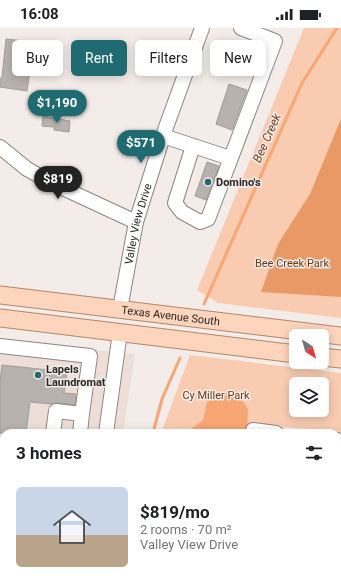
<!DOCTYPE html>
<html lang="en">
<head>
<meta charset="utf-8">
<style>
	body { margin:0; font-family:Roboto,sans-serif; background:#f2f2f2; color:#202124; height:100vh; display:flex; flex-direction:column; font-size:15px; white-space:nowrap }
	* { box-sizing:border-box; margin:0 }
	p { font-size:13px; color:#757577 }
	.icon { flex:none; width:22px; height:22px; fill:none; stroke:currentColor; stroke-width:2; stroke-linecap:round; stroke-linejoin:round }
	.map { position:relative; flex:1; overflow:hidden }
	.sheet { position:absolute; left:0px; top:401px; width:341px; height:156px; display:flex; flex-direction:column; background:#fff; border-radius:12px 12px 0 0; box-shadow:0 2px 10px #0003 }
	.sheet>* { flex:none }
	.top-card { position:absolute; left:12px; top:12px; width:317px; height:36px; display:flex; gap:8px }
	.needle { width:26px; rotate:143deg }
	.controls { position:absolute; left:289px; top:301px; display:grid; gap:8px }
	.controls a { display:grid; place-items:center; width:40px; height:40px; border-radius:6px; background:#fff; box-shadow:0 2px 10px #0003; font-size:20px }
	.price { position:absolute; translate:-50% -34px; padding:0 9px; border-radius:14px; background:#1f6b71; color:#fff; font-size:13px; line-height:26px; filter:drop-shadow(0 1px 2px #0008) }
	.price::after { content:''; position:absolute; left:50%; top:24px; width:12px; height:9px; margin-left:-6px; background:inherit; clip-path:polygon(0 0,100% 0,50% 100%) }
	.price.on { background:#222; color:#fff }
	ul { padding:0; list-style:none }
	li { display:flex; align-items:center; gap:12px; height:100px; padding:0 16px }
	li+li { border-top:1px solid #e0e0e0 }
	li span { display:grid; place-items:center; flex:none; width:112px; height:80px; border-radius:6px; color:#555 }
	li>.icon { margin-inline-start:auto }
	span .icon { width:48px; height:48px; fill:#fffc; stroke-width:1 }
	li b { font-size:17px }
	h2 { display:flex; justify-content:space-between; align-items:center; height:48px; padding:0 16px; font-size:17px }
	.tag { padding:0 14px; border-radius:6px; background:#fff; box-shadow:0 2px 10px #0003; font-size:14px; line-height:36px }
	.tag.on { background:#1f6b71; color:#fff }
	.status { display:flex; justify-content:space-between; align-items:center; height:28px; padding:0 20px; background:#fff; direction:ltr }
	.status svg { height:11px; fill:currentColor }
	.map>svg:first-child { display:block }
	.built { fill:#eddfd7 }
	.green { fill:#f9ccb1; fill-rule:evenodd }
	.forest { fill:#e89966 }
	.water { fill:#f7a674 }
	.lines { fill:none; stroke-linecap:round; stroke-linejoin:round }
	.stream { stroke:#f7a674; stroke-width:3 }
	.building { fill:#b8b2ae; stroke:#a29c98 }
	.minor-casing { stroke:#8b8682; stroke-width:16 }
	.major-casing { stroke:#b2866a; stroke-width:19 }
	.minor { stroke:#fff; stroke-width:14 }
	.major { stroke:#fdd4bc; stroke-width:17 }
	.poi-dot { fill:#1f6b71; stroke:#f3ece9; stroke-width:1.5 }
	.labels { text-anchor:middle; dominant-baseline:central; stroke-width:3; stroke-linejoin:round; paint-order:stroke }
	.poi-label { font-size:11px; font-weight:bold; fill:#2a2826; stroke:#f3ece9; text-anchor:start }
	.street-label { font-size:11px; fill:#2a2826; stroke:#f3ece9 }
	.park-label { font-size:11px; fill:#6c3813; stroke:#f3ece9 }
	.water-label { font-size:12px; font-style:italic; fill:#703d18; stroke:#f3ece9 }
</style>
</head>
<body>
<div class="status"><b>16:08</b><svg viewBox="0 0 49 12"><path d="M0 12V9h3v3zM5 12V6h3v6zM10 12V3h3v9zM15 12V0h3v12zM26 1h20v11H26zM47 4h2v5h-2z"/></svg></div>
<div class="map">
<svg width="341" height="557" viewBox="0 0 341 557">
	<rect width="100%" height="100%" fill="#f3ece9"/>
	<!-- built -->
	<path class="built" d="M0,312L135,326L123,405H4V553H83L82,557H0Z"/>
	<!-- green -->
	<g class="green">
		<path d="M304,0H341V290L218,275L197,262Z"/>
		<path d="M190,327L341,345V404L250,396L248,405H161ZM296,356H322V382H296Z"/>
	</g>
	<!-- forest -->
	<path class="forest" d="M341,91V269L261,264L278,216L310,166Z"/>
	<!-- water -->
	<path class="water" d="M236,363L248,381L247,405H186L203,392L209,366Z"/>
	<g class="lines">
		<!-- stream -->
		<g class="stream">
			<path d="M204,276L302,55L337,0"/>
			<path d="M153,405L162,371L180,330"/>
			<path d="M111,554L122,557"/>
		</g>
	</g>
	<!-- building -->
	<g class="building">
		<path d="M6,11L34,14L27,63L0,59V51L2,49Z"/>
		<path d="M229,56L247,62L232,102L216,96Z"/>
		<path d="M43,88L70,93L69,104L54,102V99L42,98Z"/>
		<path d="M207,134L219,138L206,172L195,168Z"/>
		<path d="M2,337L67,344L64,365L76,366L75,377L57,375L51,376L30,374L26,405H0V353Z"/>
	</g>
	<g class="lines">
		<defs>
			<g id="minor">
				<path d="M163,108L230,130"/>
				<path d="M193,118L175,175L182,184L200,194L208,191L275,13L241,0"/>
				<path d="M0,119L27,141L54,156L136,194"/>
				<path id="s1" d="M120,281L136,194L165,102L202,0"/>
				<path d="M0,318L90,328L82,386"/>
				<path d="M53,405L56,383L82,386L80,405"/>
				<path d="M106,405L120,304"/>
				<path d="M253,405V402L276,405"/>
				<path d="M337,412L341,413"/>
				<path d="M0,421L4,422"/>
				<path d="M337,443H341"/>
				<path d="M0,465H4"/>
				<path d="M0,548H4"/>
				<path d="M49,553H52"/>
				<path d="M253,553L283,557"/>
				<path d="M338,557L341,536"/>
			</g>
			<g id="major">
				<path id="s2" d="M0,267L341,308"/>
				<path d="M0,290L296,326"/>
				<path d="M322,329L341,331"/>
			</g>
		</defs>
		<!-- minor casing -->
		<use href="#minor" class="minor-casing"/>
		<!-- major casing -->
		<use href="#major" class="major-casing"/>
		<!-- minor -->
		<use href="#minor" class="minor"/>
		<!-- major -->
		<use href="#major" class="major"/>
	</g>
	<!-- markers -->
	<g class="poi-dot">
		<circle cx="208" cy="154" r="4"/>
		<circle cx="38" cy="347" r="4"/>
	</g>
	<g class="labels">
		<!-- poi labels -->
		<g class="poi-label">
			<text x="216" y="154">Domino's</text>
			<text x="46" y="341">Lapels<tspan x="46" dy="13">Laundromat</tspan></text>
		</g>
		<!-- street labels -->
		<g class="street-label">
			<text stroke="none"><textPath href="#s1" startOffset="87">Valley View Drive</textPath></text>
			<text stroke="none"><textPath href="#s2" startOffset="172">Texas Avenue South</textPath></text>
		</g>
		<!-- park labels -->
		<g class="park-label">
			<text x="292" y="235">Bee Creek Park</text>
			<text x="216" y="367">Cy Miller Park</text>
		</g>
		<!-- water labels -->
		<g class="water-label">
			<text transform="translate(267 110) rotate(-66)">Bee Creek</text>
		</g>
	</g>
</svg>
<div class="controls">
<a><svg class="needle" viewBox="-14 -14 28 28"><path d="M0-13l5 13h-10z" fill="#e53935"/><path d="M0 13l5-13h-10z" fill="#757577"/></svg></a>
<a><svg class="icon" aria-label="layers" viewBox="0 0 24 24"><path d="M12 4l9 5-9 5-9-5zM3 14l9 5 9-5"/></svg></a>
</div>
<b class="price" style="left:57px;top:96px">$1,190</b>
<b class="price" style="left:141px;top:136px">$571</b>
<b class="price on" style="left:58px;top:172px">$819</b>
<div class="top-card">
<a class="tag">Buy</a>
<a class="tag on">Rent</a>
<a class="tag">Filters</a>
<a class="tag">New</a>
</div>
<section class="sheet">
<h2>3 homes<svg class="icon" aria-label="filters" viewBox="0 0 24 24"><path d="M4 7h16M4 17h16"/><circle cx="9" cy="7" r="2"/><circle cx="15" cy="17" r="2"/></svg></h2>
<ul>
<li><span style="background:linear-gradient(#c9d6e8 60%,#b9a48a 0)"><svg class="icon" aria-label="home" viewBox="0 0 24 24"><path d="M3 11l9-7 9 7M6 9v11h12V9"/></svg></span><div><b>$819/mo</b><p>2 rooms · 70 m²</p><p>Valley View Drive</p></div></li>
</ul>
</section>
</div>
</body>
</html>
